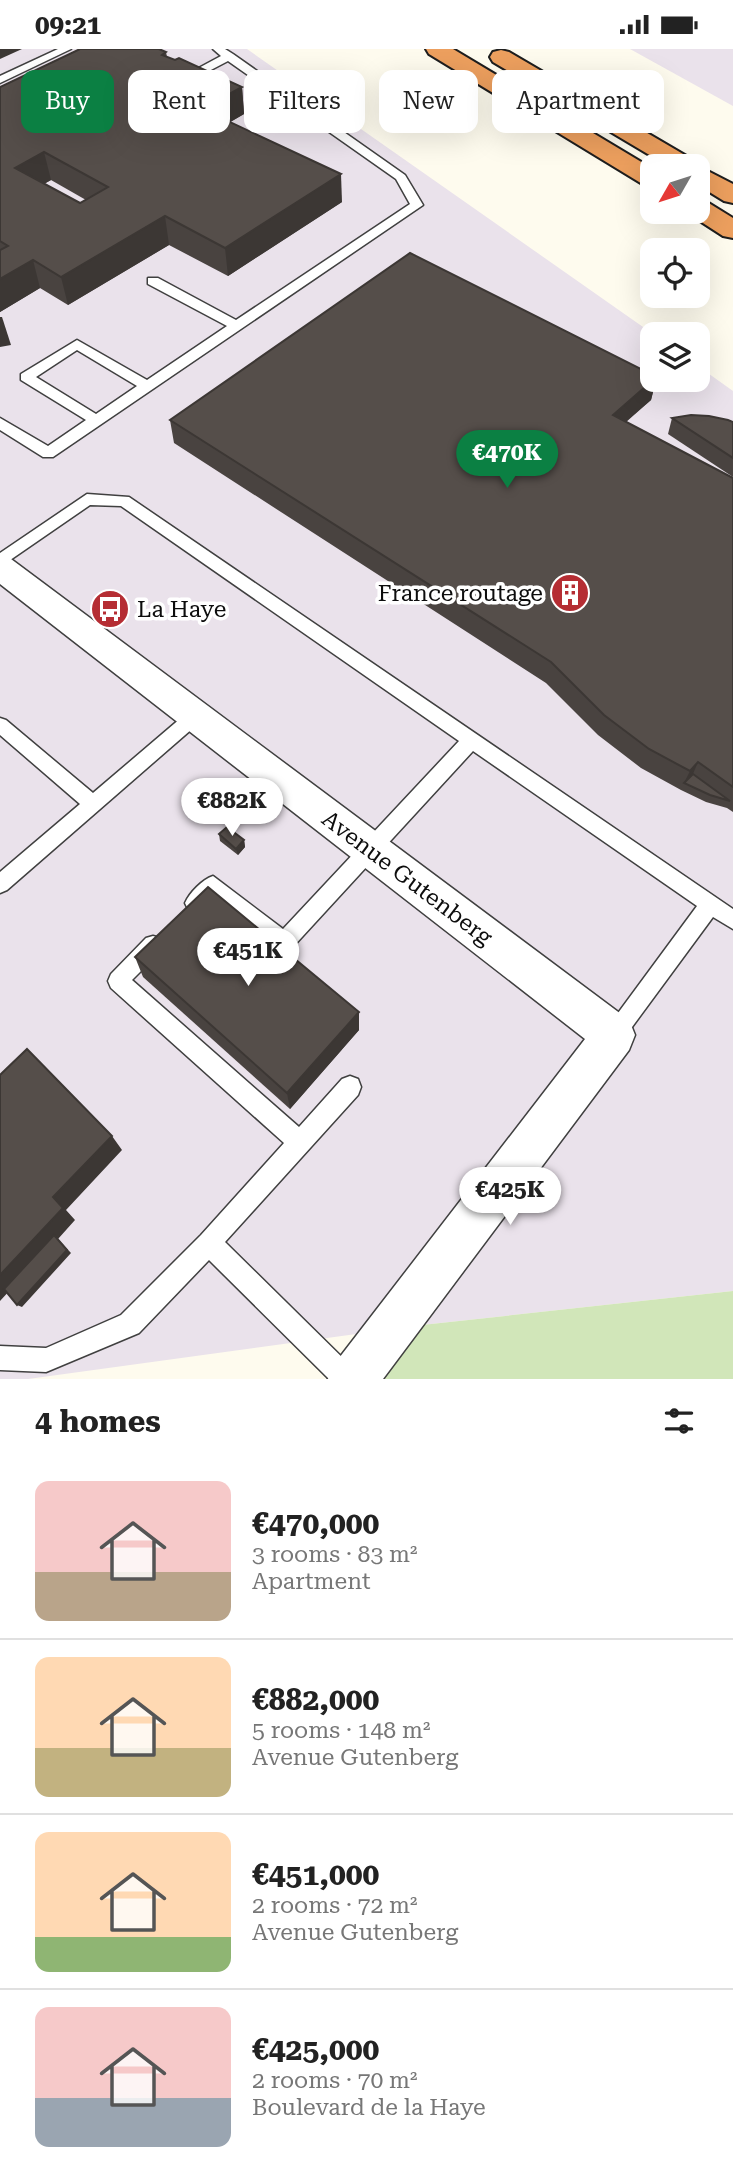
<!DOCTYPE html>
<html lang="en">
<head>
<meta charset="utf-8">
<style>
	body { margin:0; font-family:"Roboto Serif",serif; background:#f2f2f2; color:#222; height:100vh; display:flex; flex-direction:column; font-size:26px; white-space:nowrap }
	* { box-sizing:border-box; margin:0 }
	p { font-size:23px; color:#767676 }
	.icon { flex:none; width:38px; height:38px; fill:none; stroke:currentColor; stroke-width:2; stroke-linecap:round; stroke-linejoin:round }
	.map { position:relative; height:1330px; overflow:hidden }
	.sheet { display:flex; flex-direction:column; background:#fff; flex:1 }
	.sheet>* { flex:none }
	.guide { position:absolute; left:21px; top:21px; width:691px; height:63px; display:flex; gap:14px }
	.needle { width:46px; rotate:231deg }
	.tools { position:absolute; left:640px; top:105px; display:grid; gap:14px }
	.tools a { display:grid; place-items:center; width:70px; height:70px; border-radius:14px; background:#fff; box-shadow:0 7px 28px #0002; font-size:35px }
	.price { position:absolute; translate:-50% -60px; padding:0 16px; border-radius:24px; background:#fff; color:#222; font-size:23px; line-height:46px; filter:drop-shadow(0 2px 4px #0008) }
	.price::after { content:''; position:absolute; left:50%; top:42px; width:21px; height:16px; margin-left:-10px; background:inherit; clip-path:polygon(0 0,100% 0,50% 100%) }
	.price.selected { background:#0b8043; color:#fff }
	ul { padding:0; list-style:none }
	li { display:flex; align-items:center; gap:21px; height:175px; padding:0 35px }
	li+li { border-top:2px solid #e0e0e0 }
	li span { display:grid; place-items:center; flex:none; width:196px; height:140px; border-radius:14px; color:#555 }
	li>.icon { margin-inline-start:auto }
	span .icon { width:84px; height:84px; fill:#fffc; stroke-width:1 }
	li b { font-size:30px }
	h2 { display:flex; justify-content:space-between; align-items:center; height:84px; padding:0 35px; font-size:30px }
	.chip { padding:0 24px; border-radius:14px; background:#fff; box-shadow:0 7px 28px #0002; font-size:24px; line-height:63px }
	.chip.selected { background:#0b8043; color:#fff }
	.status { display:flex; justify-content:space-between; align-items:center; height:49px; padding:0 35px; background:#fff; direction:ltr }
	.status svg { height:19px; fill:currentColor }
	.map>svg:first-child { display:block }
	.industrial { fill:#eae2eb }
	.green { fill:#d1e6b9 }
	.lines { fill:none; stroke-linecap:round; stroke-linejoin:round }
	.service-casing { stroke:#404040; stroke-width:3 }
	.minor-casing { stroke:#404040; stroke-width:3 }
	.motorway-casing { stroke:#1e1e1e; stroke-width:4 }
	.service { fill:#fff; fill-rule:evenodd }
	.minor { fill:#fff; fill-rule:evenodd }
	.motorway { fill:#ec9f5e; fill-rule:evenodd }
	.wall { fill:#494340; fill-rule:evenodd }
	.shaded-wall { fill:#3c3734 }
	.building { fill:#554e4a; stroke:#3c3734; stroke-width:2; fill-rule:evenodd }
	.labels { text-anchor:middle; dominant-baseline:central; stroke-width:7; stroke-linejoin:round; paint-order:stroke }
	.poi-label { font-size:23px; fill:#0d0d0d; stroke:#fff; text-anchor:end }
	.street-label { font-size:23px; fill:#0d0d0d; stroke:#fff }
</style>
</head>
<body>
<div class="status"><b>09:21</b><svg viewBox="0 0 49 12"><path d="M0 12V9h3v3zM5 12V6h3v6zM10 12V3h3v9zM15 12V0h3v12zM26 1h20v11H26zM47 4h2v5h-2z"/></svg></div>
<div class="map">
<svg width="733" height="1330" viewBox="0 0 733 1330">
	<rect width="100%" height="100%" fill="#fefbee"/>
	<!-- industrial -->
	<g class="industrial">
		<path d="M0,0H247L653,285V331H698V317L733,342V1242L422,1276L28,1330H0Z"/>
		<path d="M630,0H733V57Z"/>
	</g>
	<!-- green -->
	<path class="green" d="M733,1242V1330H382L422,1276Z"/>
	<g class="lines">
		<defs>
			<g id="service">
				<path d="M58,0H71L0,34V27Z"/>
				<path d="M213,0H225L233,5L405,126L423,156L53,408H43L0,381V369L48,397L86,371L21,331V325L77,291L147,331L227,277L148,235V229H158L236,271L410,155L396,130L228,12L188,33H180V29L221,7ZM77,301L137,337L96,365L36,328Z"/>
				<path d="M87,445L129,448L733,860V880L713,868L621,993L614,996L607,993L604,986L607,979L697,857L473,702L291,900L284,902L277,900L214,848L202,860L195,863L188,860L185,854C190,843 202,831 213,827L283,880L459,692L121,457L90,456L0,518V504Z"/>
				<path d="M194,661L200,663L203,668L200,673L7,841L0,844V823L80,755L0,686V669L6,671L93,744L188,663Z"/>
				<path d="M153,887L160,889L163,896L160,903L132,931L299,1078L342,1030L350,1027L358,1030L361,1038L358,1046L225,1193L355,1321L358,1330H329L209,1211L139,1284L46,1323L0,1321V1297L46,1299L121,1266L201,1186L284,1094L111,939L108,932L111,925L146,889Z"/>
			</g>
			<path id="minor" d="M0,506L11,510L629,971L635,986L629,1001L383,1330H328L336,1313L585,990L0,535Z"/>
			<g id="motorway">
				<path d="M426,0H453L653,120V139L644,136L429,5Z"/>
				<path d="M501,1L509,3L695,112L698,117L733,135V154L724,152L698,136V117H668L493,13L490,8L493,3Z"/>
				<path d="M698,151L707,153L733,169V189L723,187L689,165L687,163H698Z"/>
			</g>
		</defs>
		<!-- service casing -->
		<use href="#service" class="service-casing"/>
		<!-- minor casing -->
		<use href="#minor" class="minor-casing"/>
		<!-- motorway casing -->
		<use href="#motorway" class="motorway-casing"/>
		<!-- service -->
		<use href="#service" class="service"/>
		<!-- minor -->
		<use href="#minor" class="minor"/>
		<!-- motorway -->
		<use href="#motorway" class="motorway"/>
	</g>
	<!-- wall -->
	<g class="wall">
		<path d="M166,3L167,8L242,38L244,65L230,73L342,153L228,227L169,196L68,256L40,239L0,263V38ZM51,131L86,151L80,154L44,135Z"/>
		<path d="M656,331L651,351L625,373L733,429V763L727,759L706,753L681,741L641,719L598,686L546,634L174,394L170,371Z"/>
		<path d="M672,369L733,373V428L668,385Z"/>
		<path d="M219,785L244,791L245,798L238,806L220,792Z"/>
		<path d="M135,908L359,981L290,1060L143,928Z"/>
	</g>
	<!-- shaded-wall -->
	<g class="shaded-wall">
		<path d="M0,0H22L0,10Z"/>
		<path d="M242,38L244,65L205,88L202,60Z"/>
		<path d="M44,103L51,131L22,147L15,119Z"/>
		<path d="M341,125L342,153L228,227L225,199Z"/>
		<path d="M165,167L169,196L68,256L61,228Z"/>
		<path d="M33,211L40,239L0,263V230Z"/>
		<path d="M0,268H2L11,296L0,298Z"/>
		<path d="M653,331H656L651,351L608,389L613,366Z"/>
		<path d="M698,713L690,732L684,734L690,722Z"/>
		<path d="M244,791L245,798L238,806L236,800Z"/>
		<path d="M359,963V981L290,1060L287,1044Z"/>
		<path d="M112,1087L122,1101L66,1161L75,1171L58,1190L71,1204L22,1258L17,1256L57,1190L0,1252V1226L53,1148Z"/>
	</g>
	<!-- building -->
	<g class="building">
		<path d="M80,0H159L166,3L162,6L175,11L179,9L242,38L202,60L341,125L225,199L165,167L61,228L33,211L0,230V201L8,197L0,192V38ZM44,103L108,138L80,154L15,119Z"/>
		<path d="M410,204L653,326V331L613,366L733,429V738L698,713L690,722L649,700L604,666L551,613L170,371Z"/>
		<path d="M691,366L709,367L728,371L733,373V409L672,369Z"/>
		<path d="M693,725L730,752L710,746L684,734Z"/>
		<path d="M227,778L244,791L236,800L219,785Z"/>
		<path d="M208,838L359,963L287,1044L135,908Z"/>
		<path d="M27,1000L112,1087L53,1148L63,1159L0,1226V1026Z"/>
		<path d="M54,1186L67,1201L17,1256L4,1240Z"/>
	</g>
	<!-- icons -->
	<defs>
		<symbol id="building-disc" viewBox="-11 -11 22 22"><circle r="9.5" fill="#b52d33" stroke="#fff"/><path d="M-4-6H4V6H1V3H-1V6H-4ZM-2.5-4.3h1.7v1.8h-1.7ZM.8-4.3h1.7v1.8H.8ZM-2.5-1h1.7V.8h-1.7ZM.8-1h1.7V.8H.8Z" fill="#fff"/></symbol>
		<symbol id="bus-disc" viewBox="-11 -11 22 22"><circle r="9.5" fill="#b52d33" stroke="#fff"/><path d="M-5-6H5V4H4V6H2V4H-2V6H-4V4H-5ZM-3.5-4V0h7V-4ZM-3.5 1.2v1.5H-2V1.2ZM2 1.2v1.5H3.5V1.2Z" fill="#fff"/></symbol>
	</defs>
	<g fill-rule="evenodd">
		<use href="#building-disc" x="548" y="522" width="44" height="44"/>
		<use href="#bus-disc" x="88" y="538" width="44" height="44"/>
	</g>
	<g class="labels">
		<!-- poi labels -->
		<g class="poi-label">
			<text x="543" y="544">France routage</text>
			<text x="137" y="560" text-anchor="start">La Haye</text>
		</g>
		<!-- street labels -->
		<g class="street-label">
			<text transform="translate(407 829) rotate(37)">Avenue Gutenberg</text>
		</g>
	</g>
</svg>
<div class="tools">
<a><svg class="needle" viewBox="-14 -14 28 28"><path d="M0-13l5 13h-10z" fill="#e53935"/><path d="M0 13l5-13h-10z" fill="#767676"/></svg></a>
<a><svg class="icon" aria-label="locate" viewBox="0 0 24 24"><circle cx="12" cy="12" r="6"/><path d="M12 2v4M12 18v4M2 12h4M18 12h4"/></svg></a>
<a><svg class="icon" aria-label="layers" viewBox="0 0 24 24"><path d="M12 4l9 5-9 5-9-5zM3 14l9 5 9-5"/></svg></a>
</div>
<b class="price selected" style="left:507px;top:441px">€470K</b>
<b class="price" style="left:232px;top:789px">€882K</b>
<b class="price" style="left:248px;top:939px">€451K</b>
<b class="price" style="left:510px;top:1178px">€425K</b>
<div class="guide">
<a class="chip selected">Buy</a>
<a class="chip">Rent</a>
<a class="chip">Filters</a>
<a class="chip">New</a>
<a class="chip">Apartment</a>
</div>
</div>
<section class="sheet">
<h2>4 homes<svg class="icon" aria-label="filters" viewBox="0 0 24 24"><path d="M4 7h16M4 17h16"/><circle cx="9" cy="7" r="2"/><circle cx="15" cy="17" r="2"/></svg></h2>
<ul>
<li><span style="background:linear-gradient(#f6c9c9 65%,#b9a48a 0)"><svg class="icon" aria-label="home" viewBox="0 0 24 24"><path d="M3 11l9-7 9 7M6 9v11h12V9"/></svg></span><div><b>€470,000</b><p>3 rooms · 83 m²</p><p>Apartment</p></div></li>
<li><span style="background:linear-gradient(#ffd9b3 65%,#c2b280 0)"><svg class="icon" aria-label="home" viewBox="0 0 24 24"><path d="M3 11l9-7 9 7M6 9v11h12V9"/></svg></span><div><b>€882,000</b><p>5 rooms · 148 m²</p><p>Avenue Gutenberg</p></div></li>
<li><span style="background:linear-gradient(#ffd9b3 75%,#8fb573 0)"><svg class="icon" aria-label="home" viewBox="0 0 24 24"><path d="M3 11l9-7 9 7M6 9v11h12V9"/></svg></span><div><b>€451,000</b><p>2 rooms · 72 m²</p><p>Avenue Gutenberg</p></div></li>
<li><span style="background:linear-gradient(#f6c9c9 65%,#9aa5b1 0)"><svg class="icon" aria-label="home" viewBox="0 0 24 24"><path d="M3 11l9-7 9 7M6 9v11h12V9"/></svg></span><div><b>€425,000</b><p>2 rooms · 70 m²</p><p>Boulevard de la Haye</p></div></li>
</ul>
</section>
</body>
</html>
